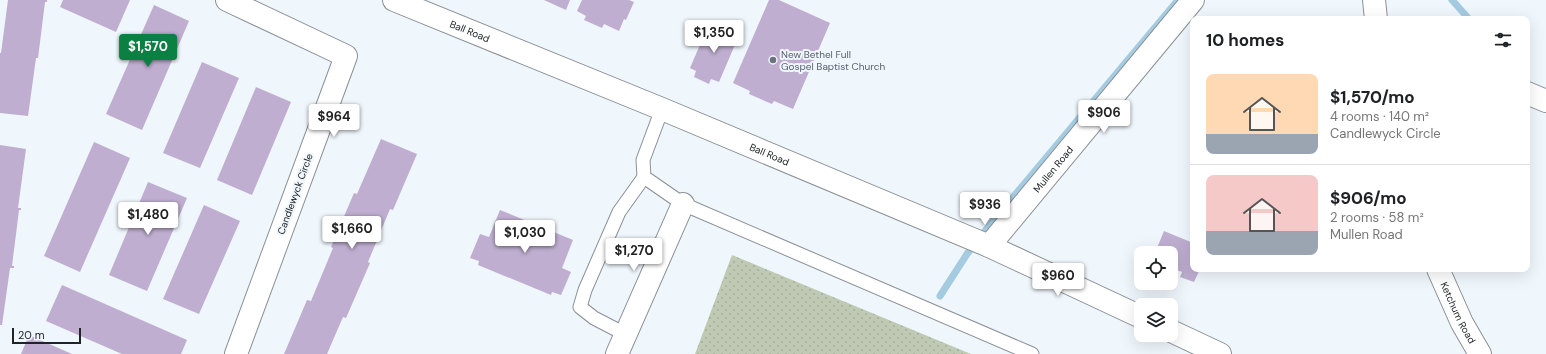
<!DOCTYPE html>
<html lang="en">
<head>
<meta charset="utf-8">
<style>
	body { margin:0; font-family:"DM Sans",sans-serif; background:#f2f2f2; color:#202124; height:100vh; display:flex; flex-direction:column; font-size:15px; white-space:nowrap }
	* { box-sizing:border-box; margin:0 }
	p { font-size:13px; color:#757577 }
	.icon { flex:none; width:22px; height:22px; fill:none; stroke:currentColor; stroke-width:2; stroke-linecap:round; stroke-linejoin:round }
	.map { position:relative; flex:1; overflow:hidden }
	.drawer { position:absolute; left:1190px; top:16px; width:340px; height:256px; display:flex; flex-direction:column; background:#fff; border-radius:8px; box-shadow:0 4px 16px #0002 }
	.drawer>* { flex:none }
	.fabs { position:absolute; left:1134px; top:246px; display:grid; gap:8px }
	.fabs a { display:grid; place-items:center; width:44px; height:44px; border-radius:8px; background:#fff; box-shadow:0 4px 16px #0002; font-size:20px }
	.scale { position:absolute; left:12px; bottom:10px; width:69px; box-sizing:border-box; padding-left:4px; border:2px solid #212426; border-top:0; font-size:11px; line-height:14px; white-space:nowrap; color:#212426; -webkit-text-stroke:3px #eff6fc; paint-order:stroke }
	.price { position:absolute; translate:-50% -34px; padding:0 9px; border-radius:4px; background:#fff; color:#222; font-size:13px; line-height:26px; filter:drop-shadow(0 1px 2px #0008) }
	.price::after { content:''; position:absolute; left:50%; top:24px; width:12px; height:9px; margin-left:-6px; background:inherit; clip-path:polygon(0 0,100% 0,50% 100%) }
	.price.selected { background:#0b8043; color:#fff }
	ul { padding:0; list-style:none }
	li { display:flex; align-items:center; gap:12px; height:100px; padding:0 16px }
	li+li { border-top:1px solid #e0e0e0 }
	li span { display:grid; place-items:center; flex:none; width:112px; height:80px; border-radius:8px; color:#555 }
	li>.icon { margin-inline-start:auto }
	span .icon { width:48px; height:48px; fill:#fffc; stroke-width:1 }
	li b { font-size:17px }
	h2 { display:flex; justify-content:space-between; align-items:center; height:48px; padding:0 16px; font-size:17px }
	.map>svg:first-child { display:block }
	.grass { fill:url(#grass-dots) }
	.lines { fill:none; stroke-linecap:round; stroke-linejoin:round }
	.stream { stroke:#a5cbe1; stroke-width:7 }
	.building { fill:#bfaed0 }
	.lane-casing { stroke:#8a9096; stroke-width:15 }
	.street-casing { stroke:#8a9096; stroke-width:24 }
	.secondary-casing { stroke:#8a9096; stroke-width:24 }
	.lane { stroke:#fff; stroke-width:13 }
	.street { stroke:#fff; stroke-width:22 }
	.secondary { stroke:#fff; stroke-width:22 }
	.worship-dot { fill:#6b7280; stroke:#eff6fc; stroke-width:1.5 }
	.labels { text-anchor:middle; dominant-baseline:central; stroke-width:4; stroke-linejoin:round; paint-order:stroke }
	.street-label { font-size:10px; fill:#212426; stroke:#eff6fc }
	.worship-label { font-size:10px; fill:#5b616d; stroke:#eff6fc; text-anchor:start }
</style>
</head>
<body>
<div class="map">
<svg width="1546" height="354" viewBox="0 0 1546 354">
	<defs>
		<pattern id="grass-dots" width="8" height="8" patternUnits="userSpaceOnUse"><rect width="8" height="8" fill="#bfc9b3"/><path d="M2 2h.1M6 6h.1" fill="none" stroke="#a4ac9a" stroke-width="1.8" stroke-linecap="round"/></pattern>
	</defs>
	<rect width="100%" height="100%" fill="#eff6fc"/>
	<!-- grass -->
	<path class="grass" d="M732,255L971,354H695Z"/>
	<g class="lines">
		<!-- stream -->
		<g class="stream">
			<path d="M1452,0L1469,19"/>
			<path d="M940,296L967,254L989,226L1178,0"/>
		</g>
	</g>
	<!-- building -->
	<g class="building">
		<path d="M8,0H47V2H45L38,58H36L28,116L0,113V53H1Z"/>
		<path d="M63,0H130L116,32L60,7Z"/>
		<path d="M544,0H570L566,10Z"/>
		<path d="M582,0H629L634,2L626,20L624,19L619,31L604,24L602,28L584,20L586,16L577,11Z"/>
		<path d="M769,0H779L830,23L793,109L774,101L772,104L749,94L750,91L733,83Z"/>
		<path d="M154,5L189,21L142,130L106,114Z"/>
		<path d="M720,24L740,33L719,82L711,79L709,84L694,77L696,71L690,68L705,33L712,36L713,32L716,34Z"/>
		<path d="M202,62L239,78L200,168L163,153Z"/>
		<path d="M256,87L291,102L252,195L217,180Z"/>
		<path d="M381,139L417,154L393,210L390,209L368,262L370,263L346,318L343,317L327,354H284L307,300L311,301L333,248L331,247L354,193L357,194Z"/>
		<path d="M94,142L130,158L80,272L44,256Z"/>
		<path d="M0,145L26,149L18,208H21V210H19L12,266H14V268H10L2,325H0Z"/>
		<path d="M148,182L187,198L147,291L109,275Z"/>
		<path d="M204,205L240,221L199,314L163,299Z"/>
		<path d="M500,210L573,240L562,268L571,272L561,295L552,292L551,295L478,265L479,261L470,258L480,234L489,237Z"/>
		<path d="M1164,231L1193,243V269H1200L1194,282L1180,277L1182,272L1171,268V253H1155Z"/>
		<path d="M62,285L187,340L181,354H122L46,321Z"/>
		<path d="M29,335L72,354H21Z"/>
	</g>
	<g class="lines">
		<defs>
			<g id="lane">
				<path d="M662,109L643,160L644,177L683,204L1032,354"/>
				<path d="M625,334L594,318L580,307L585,290L619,212L644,177"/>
			</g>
			<g id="street">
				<path d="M227,0L346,56L236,354"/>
				<path id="s1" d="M394,0L662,109L989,246L1141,317"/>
				<path d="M1527,93L1546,101"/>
				<path id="s2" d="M989,246L1193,0"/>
				<path d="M1171,331L1220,354"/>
				<path d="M617,354L683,204"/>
			</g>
			<g id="secondary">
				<path d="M1374,0L1376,19"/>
				<path id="s3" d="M1438,269L1462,323L1480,354"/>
			</g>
		</defs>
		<!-- lane casing -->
		<use href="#lane" class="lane-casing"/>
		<!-- street casing -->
		<use href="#street" class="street-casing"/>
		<!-- secondary casing -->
		<use href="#secondary" class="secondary-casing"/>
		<!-- lane -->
		<use href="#lane" class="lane"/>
		<!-- street -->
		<use href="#street" class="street"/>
		<!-- secondary -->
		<use href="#secondary" class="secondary"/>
	</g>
	<!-- markers -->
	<circle class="worship-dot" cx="773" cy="60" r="4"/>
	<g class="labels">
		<!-- street labels -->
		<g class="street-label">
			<text stroke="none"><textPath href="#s1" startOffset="82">Ball Road</textPath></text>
			<text stroke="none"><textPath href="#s1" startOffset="406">Ball Road</textPath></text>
			<text stroke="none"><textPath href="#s2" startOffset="100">Mullen Road</textPath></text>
			<text transform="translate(295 194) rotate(-70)">Candlewyck Circle</text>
			<text stroke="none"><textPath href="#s3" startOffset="48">Ketchum Road</textPath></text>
		</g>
		<!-- worship labels -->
		<g class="worship-label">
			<text x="781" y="54">New Bethel Full<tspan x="781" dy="12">Gospel Baptist Church</tspan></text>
		</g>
	</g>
</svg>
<div class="fabs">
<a><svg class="icon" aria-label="locate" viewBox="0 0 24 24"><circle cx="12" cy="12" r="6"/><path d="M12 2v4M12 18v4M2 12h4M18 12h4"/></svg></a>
<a><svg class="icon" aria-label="layers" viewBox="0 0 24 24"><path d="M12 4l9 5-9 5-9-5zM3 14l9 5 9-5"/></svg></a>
</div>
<div class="scale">20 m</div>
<b class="price" style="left:714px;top:54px">$1,350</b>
<b class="price selected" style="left:148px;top:68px">$1,570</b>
<b class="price" style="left:1104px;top:134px">$906</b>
<b class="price" style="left:334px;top:138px">$964</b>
<b class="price" style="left:985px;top:226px">$936</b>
<b class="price" style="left:148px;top:236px">$1,480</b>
<b class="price" style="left:352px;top:250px">$1,660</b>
<b class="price" style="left:525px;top:254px">$1,030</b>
<b class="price" style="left:634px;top:272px">$1,270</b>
<b class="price" style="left:1058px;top:297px">$960</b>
<section class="drawer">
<h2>10 homes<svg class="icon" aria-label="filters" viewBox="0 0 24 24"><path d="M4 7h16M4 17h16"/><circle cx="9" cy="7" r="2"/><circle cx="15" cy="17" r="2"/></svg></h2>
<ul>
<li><span style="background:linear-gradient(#ffd9b3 75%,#9aa5b1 0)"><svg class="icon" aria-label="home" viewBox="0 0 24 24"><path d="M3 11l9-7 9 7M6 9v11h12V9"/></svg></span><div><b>$1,570/mo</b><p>4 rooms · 140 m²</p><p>Candlewyck Circle</p></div></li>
<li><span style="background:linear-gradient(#f6c9c9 70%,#9aa5b1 0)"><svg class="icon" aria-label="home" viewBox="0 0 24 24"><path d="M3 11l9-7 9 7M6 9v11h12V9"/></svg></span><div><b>$906/mo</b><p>2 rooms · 58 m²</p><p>Mullen Road</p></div></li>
</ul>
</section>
</div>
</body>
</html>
